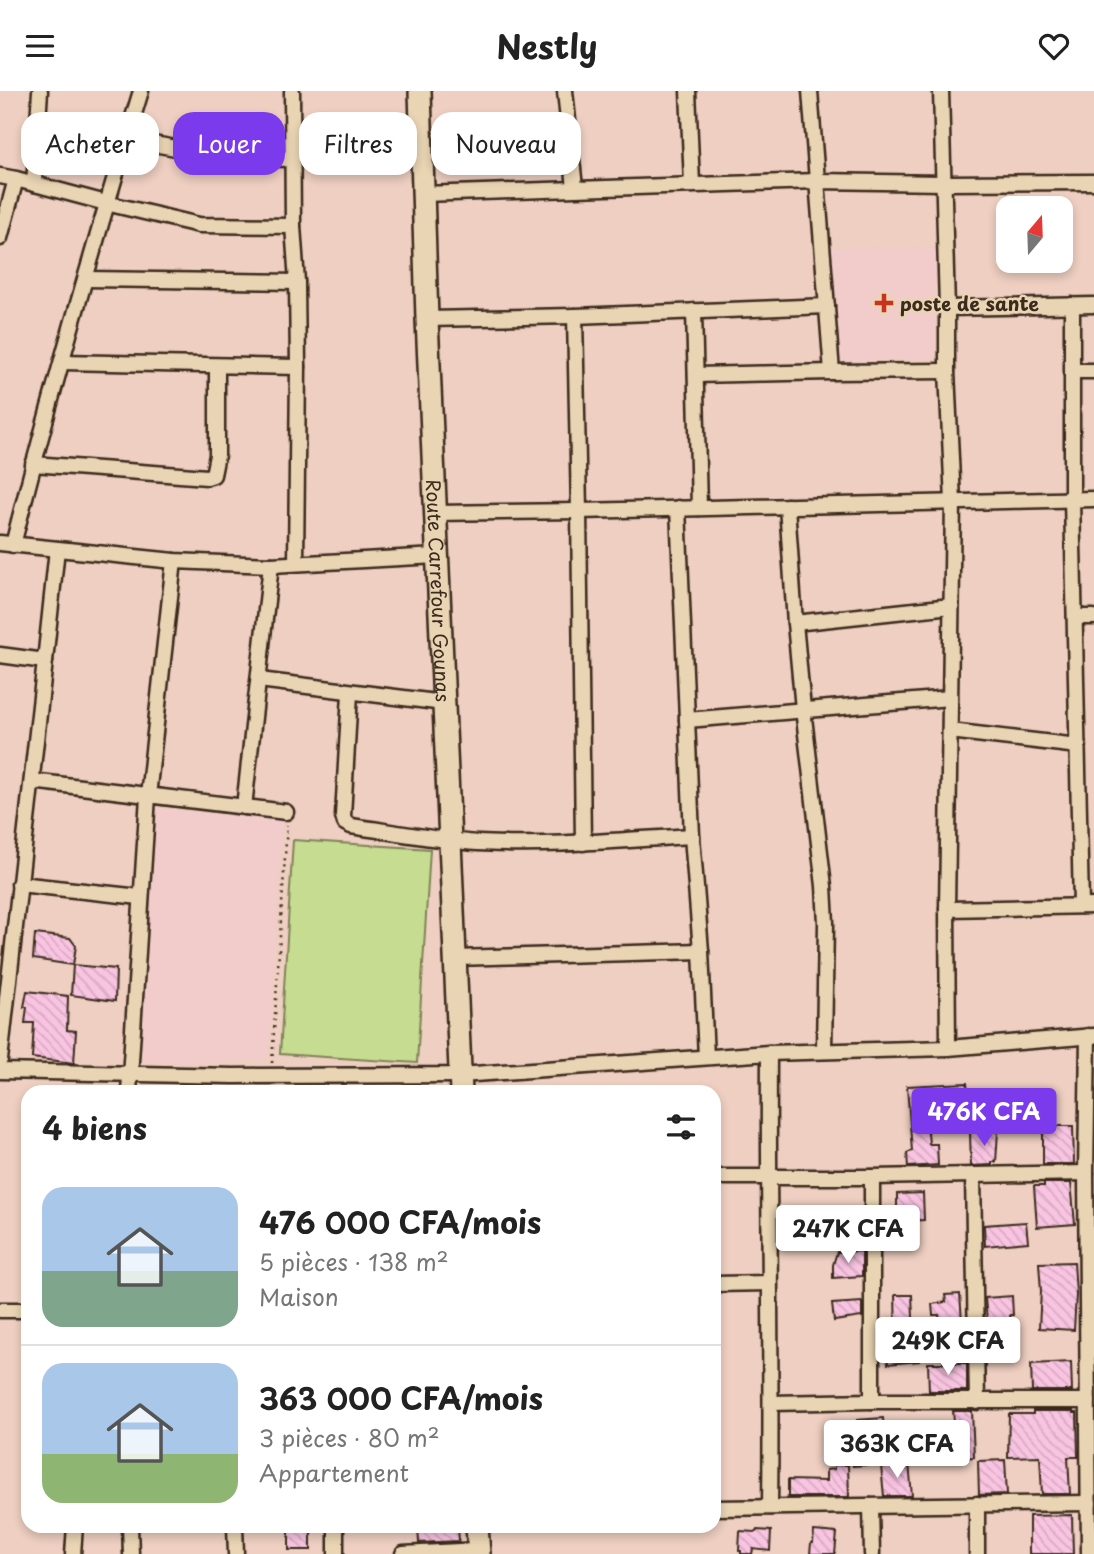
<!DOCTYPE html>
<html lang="fr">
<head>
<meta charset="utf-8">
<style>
	body { margin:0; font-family:"Playpen Sans",sans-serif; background:#f6f6f6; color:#222; height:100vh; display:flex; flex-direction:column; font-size:26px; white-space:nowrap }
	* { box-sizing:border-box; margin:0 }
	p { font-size:23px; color:#767676 }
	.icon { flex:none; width:38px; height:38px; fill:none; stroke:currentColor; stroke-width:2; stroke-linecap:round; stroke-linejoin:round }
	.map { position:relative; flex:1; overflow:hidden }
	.side { position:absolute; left:21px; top:994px; width:700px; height:448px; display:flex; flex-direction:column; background:#fff; border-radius:21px; box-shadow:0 4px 10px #0003 }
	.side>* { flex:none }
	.top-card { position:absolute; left:21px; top:21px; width:700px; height:63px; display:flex; gap:14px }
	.needle { width:46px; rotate:19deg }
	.buttons { position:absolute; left:996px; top:105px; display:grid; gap:14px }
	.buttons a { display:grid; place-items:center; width:77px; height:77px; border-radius:14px; background:#fff; box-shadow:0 4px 10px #0003; font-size:35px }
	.price { position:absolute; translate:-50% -60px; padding:0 16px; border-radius:7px; background:#fff; color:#222; font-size:23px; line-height:46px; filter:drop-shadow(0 2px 4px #0008) }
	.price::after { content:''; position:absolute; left:50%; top:42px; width:21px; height:16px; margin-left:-10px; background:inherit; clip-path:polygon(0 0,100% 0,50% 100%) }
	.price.current { background:#7c3aed; color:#fff }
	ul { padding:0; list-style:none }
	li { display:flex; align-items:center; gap:21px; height:175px; padding:0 21px }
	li+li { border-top:2px solid #e0e0e0 }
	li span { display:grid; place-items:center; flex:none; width:196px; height:140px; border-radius:21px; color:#555 }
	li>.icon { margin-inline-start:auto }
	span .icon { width:84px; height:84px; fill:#fffc; stroke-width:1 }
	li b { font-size:30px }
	h2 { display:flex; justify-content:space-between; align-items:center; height:84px; padding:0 21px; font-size:30px }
	.pill { padding:0 24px; border-radius:21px; background:#fff; box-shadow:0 4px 10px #0003; font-size:24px; line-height:63px }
	.pill.current { background:#7c3aed; color:#fff }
	header { display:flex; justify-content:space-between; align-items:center; height:91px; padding:0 21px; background:#fff; font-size:32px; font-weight:700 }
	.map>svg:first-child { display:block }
	.built { fill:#f1cccb }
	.pitch { fill:#c6dc91; stroke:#808358; stroke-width:2 }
	.building { fill:url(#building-back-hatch); stroke:#3b2a1e; stroke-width:2 }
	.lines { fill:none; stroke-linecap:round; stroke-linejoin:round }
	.street-casing { stroke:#3b2a1e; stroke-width:19 }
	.secondary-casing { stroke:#3b2a1e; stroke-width:26 }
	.path { stroke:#3b2a1e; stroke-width:2.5; stroke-dasharray:2 5; stroke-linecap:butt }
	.street { stroke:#e9d4b3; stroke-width:14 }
	.secondary { stroke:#e9d4b3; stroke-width:21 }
	.poi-dot { fill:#c8321e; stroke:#e9d4b3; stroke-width:2.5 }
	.labels { text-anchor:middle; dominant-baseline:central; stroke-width:5; stroke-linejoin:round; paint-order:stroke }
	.poi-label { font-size:19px; font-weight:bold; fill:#3b2a1e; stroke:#e9d4b3; text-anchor:start }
	.street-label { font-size:19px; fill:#3b2a1e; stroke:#e9d4b3 }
</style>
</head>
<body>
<header><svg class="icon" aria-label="menu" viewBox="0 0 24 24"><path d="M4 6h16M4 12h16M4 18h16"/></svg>Nestly<svg class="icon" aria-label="heart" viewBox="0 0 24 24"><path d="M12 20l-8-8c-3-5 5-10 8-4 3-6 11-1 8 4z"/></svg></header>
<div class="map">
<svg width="1094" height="1463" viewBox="0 0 1094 1463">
	<defs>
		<pattern id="building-back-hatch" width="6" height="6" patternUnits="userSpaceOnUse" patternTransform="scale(1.75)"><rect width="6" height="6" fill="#f9c4e1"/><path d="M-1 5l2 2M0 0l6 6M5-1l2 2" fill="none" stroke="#d6a9c1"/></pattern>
	</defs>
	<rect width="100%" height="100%" fill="#eecfc1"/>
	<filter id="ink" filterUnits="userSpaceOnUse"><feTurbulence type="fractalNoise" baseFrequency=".0143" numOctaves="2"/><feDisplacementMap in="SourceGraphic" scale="14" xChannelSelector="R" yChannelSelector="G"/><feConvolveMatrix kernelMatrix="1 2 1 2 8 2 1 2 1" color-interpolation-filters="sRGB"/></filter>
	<g filter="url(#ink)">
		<!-- built -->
		<g class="built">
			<path d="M830,156L936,158L935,267L837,271Z"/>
			<path d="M154,717L283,730L268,969L138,971Z"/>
		</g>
		<!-- pitch -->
		<path class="pitch" d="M293,749L430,758L417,972L280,963Z"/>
		<!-- building -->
		<g class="building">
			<path d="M35,843L70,847L76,855L73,874L33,868Z"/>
			<path d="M73,874L116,878L115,910L71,904Z"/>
			<path d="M27,900L68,905L67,939L76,940L74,972L32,967L34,932H25L27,916H24Z"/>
			<path d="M967,992L970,1026L927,1029L929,1053H937L938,1074L908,1076L907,1062L912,1060L907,995Z"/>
			<path d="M1043,1035H1073L1074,1073H1043Z"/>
			<path d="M998,1040L996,1071H992V1074L971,1075L970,1041Z"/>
			<path d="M1044,1092H1071L1075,1133L1037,1136L1034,1095H1044Z"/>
			<path d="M923,1102L924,1129L904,1130L903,1121L897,1120V1103Z"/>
			<path d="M1026,1131L1028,1151L985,1155L984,1134Z"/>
			<path d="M862,1160V1185L833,1187V1174L837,1161Z"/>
			<path d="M1074,1171L1076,1203L1074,1239L1039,1237L1041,1200L1039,1172Z"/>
			<path d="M960,1203L962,1230L940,1232L939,1224H933L932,1213L946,1211L945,1204Z"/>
			<path d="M895,1204H912L914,1248H917L919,1270L888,1273L886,1242L896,1241Z"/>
			<path d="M1012,1205L1013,1224H1010L1012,1239L988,1241L985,1207Z"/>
			<path d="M862,1211V1226L834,1230L832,1213Z"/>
			<path d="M1071,1271L1072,1300H1032L1031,1273Z"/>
			<path d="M928,1272H967V1300H929Z"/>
			<path d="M953,1320H972L974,1366L950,1368L917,1366V1339L955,1340Z"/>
			<path d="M1033,1320H1073V1322H1077L1078,1366H1068L1070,1403H1042L1040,1365L1008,1366L1009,1323H1033Z"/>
			<path d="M883,1327L884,1339L876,1340L879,1373L853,1375L852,1362H860L857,1329Z"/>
			<path d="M1005,1369L1007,1403L979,1404L978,1370Z"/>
			<path d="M909,1372L912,1405H884L881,1375Z"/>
			<path d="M834,1374H848L849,1406H788V1389L826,1390V1379L834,1378Z"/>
			<path d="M1072,1424L1073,1463H1029V1425Z"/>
			<rect x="289" y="1435" width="22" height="24"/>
			<path d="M418,1435H458L459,1450L419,1452Z"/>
			<path d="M757,1439L771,1440L770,1460L753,1458L752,1463H741V1460H739L740,1440L756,1441Z"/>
			<path d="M814,1440L837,1442L835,1463H810L811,1452H813Z"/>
		</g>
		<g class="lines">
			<defs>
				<g id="street">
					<path d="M292,0L293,135L297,191L298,276L296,472"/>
					<path d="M565,0L575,97"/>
					<path d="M688,0L692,93"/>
					<path d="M810,0L832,281"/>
					<path d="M941,0L947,217V280L953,411L947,818L948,957"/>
					<path d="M126,48L231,67L293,68"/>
					<path d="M0,85L16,88L106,112L199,134L293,135"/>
					<path d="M34,93L40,0"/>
					<path d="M423,103L817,90L943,92L1094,91"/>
					<path d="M0,147L16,88"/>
					<path d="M86,188L297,191"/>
					<path d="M1072,214V408L1081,815"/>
					<path d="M947,217L1094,214"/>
					<path d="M694,220L699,417"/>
					<path d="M575,225L579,420L583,752"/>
					<path d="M427,228L575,225L827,215"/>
					<path d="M62,271L298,276"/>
					<path d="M1073,280H1094"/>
					<path d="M696,284L832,281L947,280"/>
					<path d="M33,373L207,386L213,384L217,364V275"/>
					<path d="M787,415L795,532L803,618L824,795L826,832L824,960"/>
					<path d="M678,417L692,745L701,860L706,966"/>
					<path d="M436,422L579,420L1094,408"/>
					<path d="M0,452L174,470L271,474L437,465"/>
					<path d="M13,454C51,301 95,150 141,0"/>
					<path d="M1075,526H1094"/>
					<path d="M795,532L951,515"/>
					<path d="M0,564L45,570"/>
					<path d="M259,589L444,612"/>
					<path d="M350,602L343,725L345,732L351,735C393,741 436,749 478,752C549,756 621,749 692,745"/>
					<path d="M687,629L950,607"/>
					<path d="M950,640L1078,655"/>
					<path d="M32,690L286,721"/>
					<path d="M244,716L271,474"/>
					<path d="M19,793L140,806"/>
					<path d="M947,818L1094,815"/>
					<path d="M454,867L701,860"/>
					<path d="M1088,945L1086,1082L1089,1463"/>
					<path d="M769,962C768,1113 772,1265 770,1416"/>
					<path d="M0,969L45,570L57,458"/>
					<path d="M0,980L233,985L460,984L769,962L948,957L1094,945"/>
					<path d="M129,1001L148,705L174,470"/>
					<path d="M973,1085L977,1311"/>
					<path d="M714,1086H872L1086,1082"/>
					<path d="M714,1193L769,1192"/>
					<path d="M0,1219H28"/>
					<path d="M872,1310V1086"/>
					<path d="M771,1312L872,1310H1088"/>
					<path d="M871,1415L872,1463"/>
					<path d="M714,1417L1089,1412"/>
					<path d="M130,1435L131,1463"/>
					<path d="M235,1435L236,1463"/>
					<path d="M73,1463L75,1435"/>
					<path d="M336,1463V1435"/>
					<path d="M403,1463L478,1459"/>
					<path d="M977,1463V1413"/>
				</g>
				<g id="secondary">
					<path id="s1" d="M420,0L427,228L461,1001"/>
					<path d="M477,1435L479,1463"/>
				</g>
			</defs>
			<!-- street casing -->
			<use href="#street" class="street-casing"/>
			<!-- secondary casing -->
			<use href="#secondary" class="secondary-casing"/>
			<!-- path -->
			<path class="path" d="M272,972L287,734"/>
			<!-- street -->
			<use href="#street" class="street"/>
			<!-- secondary -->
			<use href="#secondary" class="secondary"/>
		</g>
	</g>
	<!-- markers -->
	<path class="poi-dot" d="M880.5 201.5h7v7h7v7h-7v7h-7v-7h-7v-7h7z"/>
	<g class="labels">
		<!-- poi labels -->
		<g class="poi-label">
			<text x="900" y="212">poste de sante</text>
		</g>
		<!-- street labels -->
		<g class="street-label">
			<text stroke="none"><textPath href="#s1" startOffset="500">Route Carrefour Gounas</textPath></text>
		</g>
	</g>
</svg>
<div class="buttons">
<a><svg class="needle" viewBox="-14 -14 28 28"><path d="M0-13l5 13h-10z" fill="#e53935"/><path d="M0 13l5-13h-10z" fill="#767676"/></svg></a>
</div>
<b class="price current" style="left:984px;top:1057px">476K CFA</b>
<b class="price" style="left:848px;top:1174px">247K CFA</b>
<b class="price" style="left:948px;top:1286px">249K CFA</b>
<b class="price" style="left:897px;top:1389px">363K CFA</b>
<div class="top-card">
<a class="pill">Acheter</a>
<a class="pill current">Louer</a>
<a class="pill">Filtres</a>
<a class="pill">Nouveau</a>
</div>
<section class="side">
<h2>4 biens<svg class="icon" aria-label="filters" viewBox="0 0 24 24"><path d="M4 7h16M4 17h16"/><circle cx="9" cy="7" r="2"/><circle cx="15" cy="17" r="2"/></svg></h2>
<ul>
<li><span style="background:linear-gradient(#a9c7e8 60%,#7fa58c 0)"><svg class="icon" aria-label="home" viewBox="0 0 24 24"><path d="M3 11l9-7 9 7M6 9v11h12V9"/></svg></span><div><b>476 000 CFA/mois</b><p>5 pièces · 138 m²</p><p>Maison</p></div></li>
<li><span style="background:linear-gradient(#a9c7e8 65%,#8fb573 0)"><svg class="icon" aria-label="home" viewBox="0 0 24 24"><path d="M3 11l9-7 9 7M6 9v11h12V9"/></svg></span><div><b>363 000 CFA/mois</b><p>3 pièces · 80 m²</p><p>Appartement</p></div></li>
</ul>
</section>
</div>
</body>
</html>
